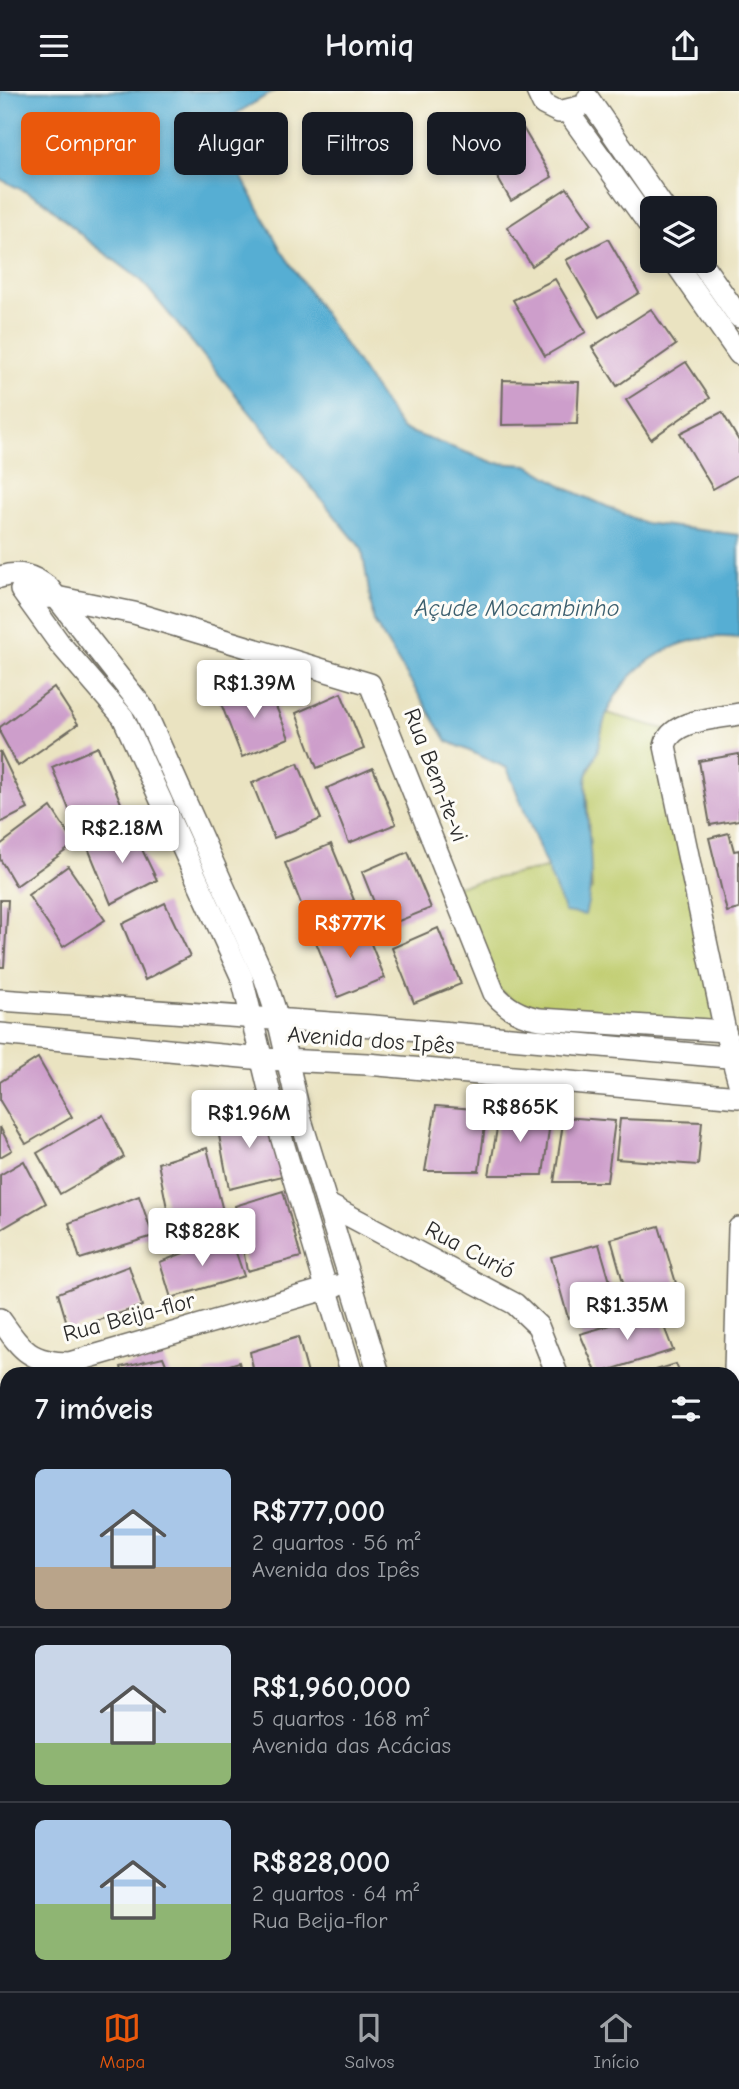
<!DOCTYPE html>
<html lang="pt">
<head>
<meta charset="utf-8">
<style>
	body { margin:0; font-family:"Comic Neue",sans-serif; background:#242831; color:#f1f3f6; height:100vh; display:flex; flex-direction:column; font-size:26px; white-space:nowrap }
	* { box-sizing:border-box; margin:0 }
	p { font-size:23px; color:#9ea1a6 }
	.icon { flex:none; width:38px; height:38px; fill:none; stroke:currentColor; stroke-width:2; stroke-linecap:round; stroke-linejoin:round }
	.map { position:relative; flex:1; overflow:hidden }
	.details { position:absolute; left:0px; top:1276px; width:740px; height:625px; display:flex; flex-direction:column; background:#171b24; border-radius:21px 21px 0 0; box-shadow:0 4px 10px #0003 }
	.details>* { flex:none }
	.top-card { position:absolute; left:21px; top:21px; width:698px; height:63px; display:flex; gap:14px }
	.controls { position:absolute; left:640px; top:105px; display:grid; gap:14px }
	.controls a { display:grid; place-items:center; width:77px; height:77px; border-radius:10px; background:#171b24; box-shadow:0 4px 10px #0003; font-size:35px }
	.price { position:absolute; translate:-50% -60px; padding:0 16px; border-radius:7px; background:#fff; color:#222; font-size:23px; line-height:46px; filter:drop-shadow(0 2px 4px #0008) }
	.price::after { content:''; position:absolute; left:50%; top:42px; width:21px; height:16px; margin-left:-10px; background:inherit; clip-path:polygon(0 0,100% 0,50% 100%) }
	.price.current { background:#ea580c; color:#fff }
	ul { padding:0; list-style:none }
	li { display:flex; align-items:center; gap:21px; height:175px; padding:0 35px }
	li+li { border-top:2px solid #363941 }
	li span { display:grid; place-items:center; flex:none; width:196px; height:140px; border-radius:10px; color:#555 }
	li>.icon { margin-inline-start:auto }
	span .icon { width:84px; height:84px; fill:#fffc; stroke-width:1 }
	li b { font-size:30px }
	h2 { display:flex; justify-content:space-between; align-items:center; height:84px; padding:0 35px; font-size:30px }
	.tag { padding:0 24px; border-radius:10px; background:#171b24; box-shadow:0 4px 10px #0003; font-size:24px; line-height:63px }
	.tag.current { background:#ea580c; color:#fff }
	header { display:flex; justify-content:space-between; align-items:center; height:91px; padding:0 35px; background:#171b24; font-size:32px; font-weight:800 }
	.menu { display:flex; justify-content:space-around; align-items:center; height:98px; border-top:2px solid #363941; background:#171b24; font-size:19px; color:#9ea1a6 }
	.menu a { display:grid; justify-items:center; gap:4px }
	.menu .current { color:#ea580c }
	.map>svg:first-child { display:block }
	.green { fill:#bfcc6d; stroke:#757c4c; stroke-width:2 }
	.water { fill:#56aed3; stroke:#406c7f; stroke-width:2 }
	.building { fill:#cd9ecb }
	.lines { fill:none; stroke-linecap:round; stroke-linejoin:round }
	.minor-casing { stroke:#6e6b60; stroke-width:24 }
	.minor { stroke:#fff; stroke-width:21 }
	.labels { text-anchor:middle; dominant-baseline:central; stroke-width:6; stroke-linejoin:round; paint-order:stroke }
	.street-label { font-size:23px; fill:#2b2b2b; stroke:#fdfcf7 }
	.water-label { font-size:24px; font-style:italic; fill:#3c5f6e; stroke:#fdfcf7 }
</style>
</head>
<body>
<header><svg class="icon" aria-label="menu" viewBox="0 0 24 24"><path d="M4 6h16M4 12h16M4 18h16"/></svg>Homiq<svg class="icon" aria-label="share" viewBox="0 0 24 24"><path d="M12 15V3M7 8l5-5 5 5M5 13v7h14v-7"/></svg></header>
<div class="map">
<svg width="739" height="1900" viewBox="0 0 739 1900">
	<rect width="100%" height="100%" fill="#fdfcf7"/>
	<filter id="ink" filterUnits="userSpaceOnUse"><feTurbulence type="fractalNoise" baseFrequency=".0143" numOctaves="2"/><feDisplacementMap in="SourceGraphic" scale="14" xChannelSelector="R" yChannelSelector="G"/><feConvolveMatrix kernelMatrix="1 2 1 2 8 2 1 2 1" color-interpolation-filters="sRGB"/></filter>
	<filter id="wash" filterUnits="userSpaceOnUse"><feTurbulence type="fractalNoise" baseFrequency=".00686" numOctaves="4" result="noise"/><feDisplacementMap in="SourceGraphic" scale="28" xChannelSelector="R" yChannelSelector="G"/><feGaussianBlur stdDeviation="1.57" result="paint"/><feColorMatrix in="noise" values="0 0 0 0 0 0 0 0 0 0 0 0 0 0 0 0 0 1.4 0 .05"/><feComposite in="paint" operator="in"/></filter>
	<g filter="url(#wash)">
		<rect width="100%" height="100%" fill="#eae3c1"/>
		<!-- green -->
		<path class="green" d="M606,622L665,638L723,940L541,926L498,899L456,795L547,777L565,820L592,798L586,687L597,662Z"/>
		<!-- water -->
		<path class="water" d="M0,0H274L229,27L239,81L281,159L402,338L495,372L528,374L570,399L644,432L739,444V547C684,540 632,569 608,619C602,632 601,647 597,661C594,670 586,680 586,691C585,738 598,777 585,824L565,821L507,677L447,650L374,531L362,458L142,190L86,148L44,110L0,88Z"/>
		<g id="blocks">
			<!-- building -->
			<g class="building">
				<path d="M520,32L552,86L511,110L478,53Z"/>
				<path d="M567,97L592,133L532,175L507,136Z"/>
				<path d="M608,148L639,202L599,226L566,169Z"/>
				<path d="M555,188L586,241L545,265L513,209Z"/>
				<path d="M651,218L676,254L617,295L592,256Z"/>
				<path d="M686,271L710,307L651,348L626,309Z"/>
				<path d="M503,289L579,291L577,333L502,334Z"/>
				<path d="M722,321L739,350V383L713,398L680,342Z"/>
				<path d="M266,591L289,647L242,666L220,610Z"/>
				<path d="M54,596L78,633L18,675L0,642V636Z"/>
				<path d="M341,602L364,658L317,677L296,622Z"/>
				<path d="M98,656L121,712L74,731L52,676Z"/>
				<path d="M0,660L28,718L0,732Z"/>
				<path d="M739,663V729L710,734L699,670Z"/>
				<path d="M298,672L321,728L274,747L252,692Z"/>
				<path d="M373,677L396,733L349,752L327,697Z"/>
				<path d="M51,716L75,753L16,795L0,768V754Z"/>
				<path d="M131,736L157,789L111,813L88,757Z"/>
				<path d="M729,742L734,760L739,759V818L727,821L709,747Z"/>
				<path d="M331,753L354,809L307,828L285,772Z"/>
				<path d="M408,761L431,817L384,836L362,781Z"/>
				<path d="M68,775L105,829L63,856L28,804Z"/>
				<path d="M0,809H8L4,876H0Z"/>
				<path d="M165,812L190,865L145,889L122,833Z"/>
				<path d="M362,831L385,887L338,906L316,851Z"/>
				<path d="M438,837L461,893L414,912L392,857Z"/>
				<path d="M38,967L72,1026L26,1053L0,1010V991Z"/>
				<path d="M436,1015L487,1019L479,1080H425Z"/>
				<path d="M265,1019L282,1085L229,1098L217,1034Z"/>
				<path d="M500,1020L551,1024L543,1084H489Z"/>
				<path d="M103,1024L124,1066L60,1103L37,1062Z"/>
				<path d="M564,1026L615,1030L607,1091H554Z"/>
				<path d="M620,1028L702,1031L698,1074L616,1068Z"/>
				<path d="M0,1036L12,1059L0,1066Z"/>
				<path d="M207,1057L224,1124L171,1137L158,1072Z"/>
				<path d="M24,1070L46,1112L0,1139V1084Z"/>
				<path d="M283,1100L301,1166L247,1180L235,1115Z"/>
				<path d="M139,1105L153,1145L80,1168L69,1132Z"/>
				<path d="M659,1135L676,1192L628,1209L611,1148Z"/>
				<path d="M230,1144L244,1185L171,1207L160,1171Z"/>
				<path d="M599,1153L616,1211L568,1227L551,1166Z"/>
				<path d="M129,1175L142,1215L69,1239L58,1202Z"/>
				<path d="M658,1220L673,1259L597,1283L580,1243Z"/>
				<path d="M298,1246L308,1283H254L250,1261Z"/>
				<path d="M163,1266L170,1283H123L121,1276Z"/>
				<path d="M239,1271L242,1283H204V1282Z"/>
				<path d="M676,1273L680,1283H646V1282Z"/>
			</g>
		</g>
	</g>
	<g filter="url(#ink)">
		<use href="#blocks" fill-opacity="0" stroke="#6e6b60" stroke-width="2"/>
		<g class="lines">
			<defs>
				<g id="minor">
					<path d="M537,0L543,13L559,21L579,16"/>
					<path d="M588,7L664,117"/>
					<path d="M568,21L653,139"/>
					<path d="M674,170L739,263"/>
					<path d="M700,170L739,226"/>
					<path d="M0,486C19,480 33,484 49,497L144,618L265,888L278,928L301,1029L379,1283"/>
					<path d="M21,499L60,553L123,626L242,887L278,1035L352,1283"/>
					<path d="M27,507L56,506L134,522L370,593L494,902C506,917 521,925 540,928L725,940"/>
					<path d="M739,623C716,628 671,628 665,655L725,940L739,992"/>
					<path d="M0,909L373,935L739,967"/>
					<path d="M0,943L263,968L367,973L739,1006"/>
					<path d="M327,1113L515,1213L538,1235L557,1283"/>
					<path d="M739,1137L735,1279L739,1303"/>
					<path d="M0,1228C22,1259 29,1271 69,1272L336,1195"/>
					<path d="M733,1391L739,1389"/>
					<path d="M0,1392L7,1401"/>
					<path d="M0,1586L7,1584"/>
					<path d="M527,1894L528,1900"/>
				</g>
			</defs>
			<!-- minor casing -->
			<use href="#minor" class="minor-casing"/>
			<!-- minor -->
			<use href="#minor" class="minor"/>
		</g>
	</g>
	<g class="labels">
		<!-- street labels -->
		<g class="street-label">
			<text transform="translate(436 684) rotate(69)">Rua Bem-te-vi</text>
			<text transform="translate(371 949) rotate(4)">Avenida dos Ipês</text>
			<text transform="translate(470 1159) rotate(28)">Rua Curió</text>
			<text transform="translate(129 1226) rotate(-15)">Rua Beija-flor</text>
		</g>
		<!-- water labels -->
		<g class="water-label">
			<text x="517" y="517">Açude Mocambinho</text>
		</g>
	</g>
</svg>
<div class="controls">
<a><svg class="icon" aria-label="layers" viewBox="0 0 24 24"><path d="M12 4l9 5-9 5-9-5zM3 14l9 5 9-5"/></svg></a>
</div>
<b class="price" style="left:254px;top:629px">R$1.39M</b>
<b class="price" style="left:122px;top:774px">R$2.18M</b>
<b class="price current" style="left:350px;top:869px">R$777K</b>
<b class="price" style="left:520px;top:1053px">R$865K</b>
<b class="price" style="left:249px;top:1059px">R$1.96M</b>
<b class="price" style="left:202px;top:1177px">R$828K</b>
<b class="price" style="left:627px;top:1251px">R$1.35M</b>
<div class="top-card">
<a class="tag current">Comprar</a>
<a class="tag">Alugar</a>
<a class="tag">Filtros</a>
<a class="tag">Novo</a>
</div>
<section class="details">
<h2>7 imóveis<svg class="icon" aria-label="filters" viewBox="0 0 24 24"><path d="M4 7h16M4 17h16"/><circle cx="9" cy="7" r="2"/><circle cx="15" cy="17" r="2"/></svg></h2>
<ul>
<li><span style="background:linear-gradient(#a9c7e8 70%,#b9a48a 0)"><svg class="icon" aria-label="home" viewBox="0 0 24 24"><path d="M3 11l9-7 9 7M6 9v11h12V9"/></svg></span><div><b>R$777,000</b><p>2 quartos · 56 m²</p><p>Avenida dos Ipês</p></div></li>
<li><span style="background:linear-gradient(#c9d6e8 70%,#8fb573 0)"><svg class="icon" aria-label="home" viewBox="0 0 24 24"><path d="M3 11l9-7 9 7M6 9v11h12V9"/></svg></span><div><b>R$1,960,000</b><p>5 quartos · 168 m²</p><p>Avenida das Acácias</p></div></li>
<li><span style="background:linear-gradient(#a9c7e8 60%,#8fb573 0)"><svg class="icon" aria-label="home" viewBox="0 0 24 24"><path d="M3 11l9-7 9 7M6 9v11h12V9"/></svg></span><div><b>R$828,000</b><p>2 quartos · 64 m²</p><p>Rua Beija-flor</p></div></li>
</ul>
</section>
</div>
<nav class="menu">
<a class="current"><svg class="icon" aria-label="map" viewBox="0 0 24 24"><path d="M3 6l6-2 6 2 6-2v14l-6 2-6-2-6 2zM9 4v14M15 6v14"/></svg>Mapa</a>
<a><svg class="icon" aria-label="saved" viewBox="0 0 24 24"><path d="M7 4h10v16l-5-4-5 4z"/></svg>Salvos</a>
<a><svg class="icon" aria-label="home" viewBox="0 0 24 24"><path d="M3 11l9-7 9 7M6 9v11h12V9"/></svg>Início</a>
</nav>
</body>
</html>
